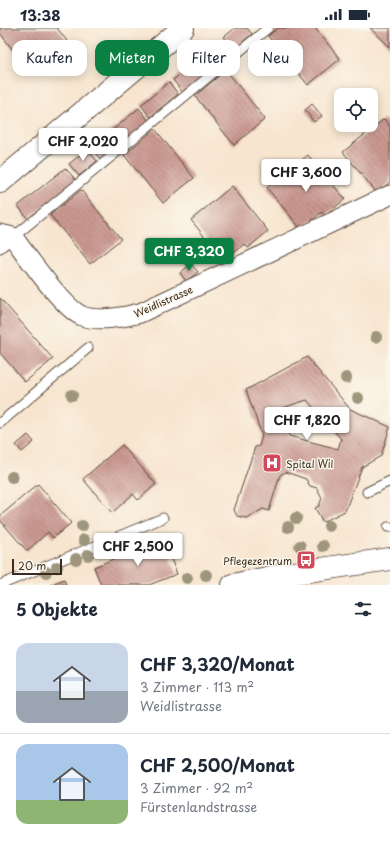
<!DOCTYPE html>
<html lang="de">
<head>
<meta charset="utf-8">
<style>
	body { margin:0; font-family:"Playpen Sans",sans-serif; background:#f6f6f7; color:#1f2937; height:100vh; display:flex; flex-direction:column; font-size:15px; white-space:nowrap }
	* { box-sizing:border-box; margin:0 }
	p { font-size:13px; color:#747a83 }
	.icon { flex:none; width:22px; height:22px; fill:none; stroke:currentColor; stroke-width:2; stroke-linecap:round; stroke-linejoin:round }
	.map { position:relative; height:557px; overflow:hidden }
	.panel { display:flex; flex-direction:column; background:#fff; flex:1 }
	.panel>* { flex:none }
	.banner { position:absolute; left:12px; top:12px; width:366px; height:36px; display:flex; gap:8px }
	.buttons { position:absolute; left:334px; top:60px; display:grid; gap:8px }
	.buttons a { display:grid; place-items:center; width:44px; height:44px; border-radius:8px; background:#fff; box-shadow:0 2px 10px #0003; font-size:20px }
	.scale { position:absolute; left:12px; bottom:10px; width:50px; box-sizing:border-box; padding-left:4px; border:2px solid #3b2a1e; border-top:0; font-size:11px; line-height:14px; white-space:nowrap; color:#3b2a1e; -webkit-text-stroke:3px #fbf7ec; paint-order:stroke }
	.price { position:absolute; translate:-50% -34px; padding:0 9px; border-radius:4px; background:#fff; color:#222; font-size:13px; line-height:26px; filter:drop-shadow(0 1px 2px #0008) }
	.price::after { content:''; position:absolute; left:50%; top:24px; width:12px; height:9px; margin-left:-6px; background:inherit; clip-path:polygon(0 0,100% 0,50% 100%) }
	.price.on { background:#0b8043; color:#fff }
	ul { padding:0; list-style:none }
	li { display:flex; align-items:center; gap:12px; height:100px; padding:0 16px }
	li+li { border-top:1px solid #e0e1e3 }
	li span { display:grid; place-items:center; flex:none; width:112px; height:80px; border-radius:12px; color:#555 }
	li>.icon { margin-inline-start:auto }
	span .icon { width:48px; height:48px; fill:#fffc; stroke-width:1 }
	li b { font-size:17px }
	h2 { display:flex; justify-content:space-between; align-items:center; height:48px; padding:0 16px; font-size:17px }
	.chip { padding:0 14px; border-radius:12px; background:#fff; box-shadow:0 2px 10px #0003; font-size:14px; line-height:36px }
	.chip.on { background:#0b8043; color:#fff }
	.status { display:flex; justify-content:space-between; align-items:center; height:28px; padding:0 20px; background:#fff; direction:ltr }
	.status svg { height:11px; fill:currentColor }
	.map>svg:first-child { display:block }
	.building { fill:url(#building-back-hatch); fill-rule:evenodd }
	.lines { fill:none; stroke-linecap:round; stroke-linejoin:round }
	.service-casing { stroke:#574639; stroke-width:11 }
	.minor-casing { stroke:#574639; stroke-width:21 }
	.tertiary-casing { stroke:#574639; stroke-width:24 }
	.primary-casing { stroke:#574639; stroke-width:24 }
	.service { stroke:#fff; stroke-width:9 }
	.minor { stroke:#fff; stroke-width:19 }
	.tertiary { stroke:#fff; stroke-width:22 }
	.primary { stroke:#fff; stroke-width:22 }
	.tree { fill:#9e967c }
	.labels { text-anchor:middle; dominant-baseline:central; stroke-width:3; stroke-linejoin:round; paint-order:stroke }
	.street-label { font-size:10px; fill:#3b2a1e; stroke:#fbf7ec }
	.poi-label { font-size:10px; fill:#3b2a1e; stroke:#fbf7ec; text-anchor:start }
</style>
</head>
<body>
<div class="status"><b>13:38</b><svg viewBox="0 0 49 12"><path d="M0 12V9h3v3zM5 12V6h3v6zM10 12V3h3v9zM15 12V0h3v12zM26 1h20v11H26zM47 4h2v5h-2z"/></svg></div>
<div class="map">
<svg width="390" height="557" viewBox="0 0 390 557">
	<defs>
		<pattern id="building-back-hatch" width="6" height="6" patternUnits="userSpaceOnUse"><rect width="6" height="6" fill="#ca9891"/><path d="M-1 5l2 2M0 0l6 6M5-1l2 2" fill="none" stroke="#a57c76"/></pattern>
	</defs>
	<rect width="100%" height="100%" fill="#fbf7ec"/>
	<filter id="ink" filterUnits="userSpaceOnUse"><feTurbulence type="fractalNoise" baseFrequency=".025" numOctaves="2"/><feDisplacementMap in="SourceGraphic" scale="8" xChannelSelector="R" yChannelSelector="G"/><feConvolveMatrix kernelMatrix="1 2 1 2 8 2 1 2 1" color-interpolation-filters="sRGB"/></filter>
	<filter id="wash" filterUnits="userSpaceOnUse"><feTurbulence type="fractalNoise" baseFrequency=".012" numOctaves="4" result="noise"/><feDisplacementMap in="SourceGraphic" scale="16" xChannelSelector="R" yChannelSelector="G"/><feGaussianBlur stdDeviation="0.9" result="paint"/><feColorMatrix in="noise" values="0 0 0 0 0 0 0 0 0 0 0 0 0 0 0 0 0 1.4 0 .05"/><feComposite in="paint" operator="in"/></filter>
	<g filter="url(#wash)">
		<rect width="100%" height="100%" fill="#f7e5cf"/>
		<g id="blocks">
			<!-- building -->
			<g class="building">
				<path d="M0,0H57L67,13L28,42L0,5Z"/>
				<path d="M235,0H247L252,6L234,21L224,9Z"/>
				<path d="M278,0H315L340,31L308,57L268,8Z"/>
				<path d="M370,0H390V19Z"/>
				<path d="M221,13L233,27L184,66L173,52Z"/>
				<path d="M226,42L265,91L234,117L195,68Z"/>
				<path d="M169,54L178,66L150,89L141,77Z"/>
				<path d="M312,76L322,88L314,94L305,82Z"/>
				<path d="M139,80L150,94L102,133L91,120Z"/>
				<path d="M384,91L390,98V154L377,165L343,124Z"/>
				<path d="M155,101L194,150L163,175L124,127Z"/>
				<path d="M87,121L97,133L79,148L69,136Z"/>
				<path d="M308,127L345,171L325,188L322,184L301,201L267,160Z"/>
				<path d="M65,140L76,152L28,191L18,178Z"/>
				<path d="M232,158L268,203L248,220L245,216L224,233L191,192Z"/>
				<path d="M81,162L121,211L90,236L50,187Z"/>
				<path d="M191,236L198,244L186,253L180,245Z"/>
				<path d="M0,270L53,331L25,354L0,325Z"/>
				<path d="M307,329L350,381L390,399L381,428L362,439L345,483L323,494L315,480L319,478L322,470L317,460L310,458L306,451L286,444L280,447L269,483L263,481L247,490L237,488L234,482L255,419L259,418L262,408L246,362ZM307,372L341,411L338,421L289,408L279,381Z"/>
				<path d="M28,407L34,414L22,424L16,417Z"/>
				<path d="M122,417L156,456L138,472L133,466L112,485L83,451Z"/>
				<path d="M38,456L71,495L53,510L48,504L27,523L0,492V488Z"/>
				<path d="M163,511L177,546L149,557H101L94,539Z"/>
				<path d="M64,551L66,557H50Z"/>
			</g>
		</g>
	</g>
	<g filter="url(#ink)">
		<use href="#blocks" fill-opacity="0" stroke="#574639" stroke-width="1"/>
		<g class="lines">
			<defs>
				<g id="service">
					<path d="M0,220L268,0"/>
					<path d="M0,395L88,320"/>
					<path d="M367,464L390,453"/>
					<path d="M388,499H390"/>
					<path d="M0,557L163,490"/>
				</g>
				<path id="minor" d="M0,206L13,209C27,228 63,280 82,288C98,294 125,289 140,285L390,167"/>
				<path id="tertiary" d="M233,557L287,546L390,531"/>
				<path id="primary" d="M0,154L183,0"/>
			</defs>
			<!-- service casing -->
			<use href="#service" class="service-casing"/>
			<!-- minor casing -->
			<use href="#minor" class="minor-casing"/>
			<!-- tertiary casing -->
			<use href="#tertiary" class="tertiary-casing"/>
			<!-- primary casing -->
			<use href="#primary" class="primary-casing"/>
			<!-- service -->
			<use href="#service" class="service"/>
			<!-- minor -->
			<use href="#minor" class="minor"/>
			<!-- tertiary -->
			<use href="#tertiary" class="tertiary"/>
			<!-- primary -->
			<use href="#primary" class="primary"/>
		</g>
		<!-- trees -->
		<g class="tree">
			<circle cx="376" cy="309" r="6"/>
			<circle cx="346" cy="350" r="6"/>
			<circle cx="72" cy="367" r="6"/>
			<circle cx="358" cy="370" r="6"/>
			<circle cx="12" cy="449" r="6"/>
			<circle cx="296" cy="490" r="6"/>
			<circle cx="82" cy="498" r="6"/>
			<circle cx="329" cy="498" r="6"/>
			<circle cx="288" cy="499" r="6"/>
			<circle cx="84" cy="512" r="6"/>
			<circle cx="300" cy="518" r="6"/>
			<circle cx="323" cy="518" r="6"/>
			<circle cx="88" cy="527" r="6"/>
			<circle cx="76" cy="531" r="6"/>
			<circle cx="57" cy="539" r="6"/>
			<circle cx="46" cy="544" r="6"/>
			<circle cx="206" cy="547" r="6"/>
			<circle cx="187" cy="550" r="6"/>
		</g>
	</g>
	<!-- icons -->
	<defs>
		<symbol id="hospital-square" viewBox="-11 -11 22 22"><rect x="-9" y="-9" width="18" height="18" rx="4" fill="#d1495b" stroke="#fbf7ec"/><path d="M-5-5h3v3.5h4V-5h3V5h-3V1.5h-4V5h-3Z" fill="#fff"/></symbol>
		<symbol id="bus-square" viewBox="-11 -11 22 22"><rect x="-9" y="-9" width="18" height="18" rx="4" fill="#d1495b" stroke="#fbf7ec"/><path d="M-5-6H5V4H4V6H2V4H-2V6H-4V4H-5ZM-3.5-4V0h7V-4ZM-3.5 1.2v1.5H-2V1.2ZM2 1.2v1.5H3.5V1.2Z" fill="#fff"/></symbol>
	</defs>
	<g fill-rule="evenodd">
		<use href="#hospital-square" x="261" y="424" width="22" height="22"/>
		<use href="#bus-square" x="295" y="521" width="22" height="22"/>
	</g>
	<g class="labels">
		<!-- street labels -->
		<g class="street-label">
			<text transform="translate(163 273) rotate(-24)">Weidlistrasse</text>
		</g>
		<!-- poi labels -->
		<g class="poi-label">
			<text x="286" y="435">Spital Wil</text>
			<text x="292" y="532" text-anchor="end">Pflegezentrum</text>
		</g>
	</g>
</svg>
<div class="buttons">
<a><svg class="icon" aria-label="locate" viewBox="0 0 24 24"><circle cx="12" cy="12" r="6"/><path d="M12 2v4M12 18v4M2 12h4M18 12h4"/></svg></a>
</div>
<div class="scale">20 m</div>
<b class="price" style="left:83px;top:134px">CHF 2,020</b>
<b class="price" style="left:306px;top:165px">CHF 3,600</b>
<b class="price on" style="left:189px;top:244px">CHF 3,320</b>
<b class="price" style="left:307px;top:413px">CHF 1,820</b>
<b class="price" style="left:138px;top:539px">CHF 2,500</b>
<div class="banner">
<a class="chip">Kaufen</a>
<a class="chip on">Mieten</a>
<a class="chip">Filter</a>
<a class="chip">Neu</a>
</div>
</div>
<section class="panel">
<h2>5 Objekte<svg class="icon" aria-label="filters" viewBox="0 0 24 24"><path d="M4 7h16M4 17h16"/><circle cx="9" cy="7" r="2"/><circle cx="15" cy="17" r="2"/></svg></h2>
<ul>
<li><span style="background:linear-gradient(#c9d6e8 60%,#9aa5b1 0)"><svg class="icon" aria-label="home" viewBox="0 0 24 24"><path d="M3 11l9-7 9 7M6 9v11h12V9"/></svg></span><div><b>CHF 3,320/Monat</b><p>3 Zimmer · 113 m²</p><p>Weidlistrasse</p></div></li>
<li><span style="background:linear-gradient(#a9c7e8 70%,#8fb573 0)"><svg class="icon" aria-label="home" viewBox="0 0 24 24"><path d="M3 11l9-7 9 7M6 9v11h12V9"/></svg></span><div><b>CHF 2,500/Monat</b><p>3 Zimmer · 92 m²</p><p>Fürstenlandstrasse</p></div></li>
</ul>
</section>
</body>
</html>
